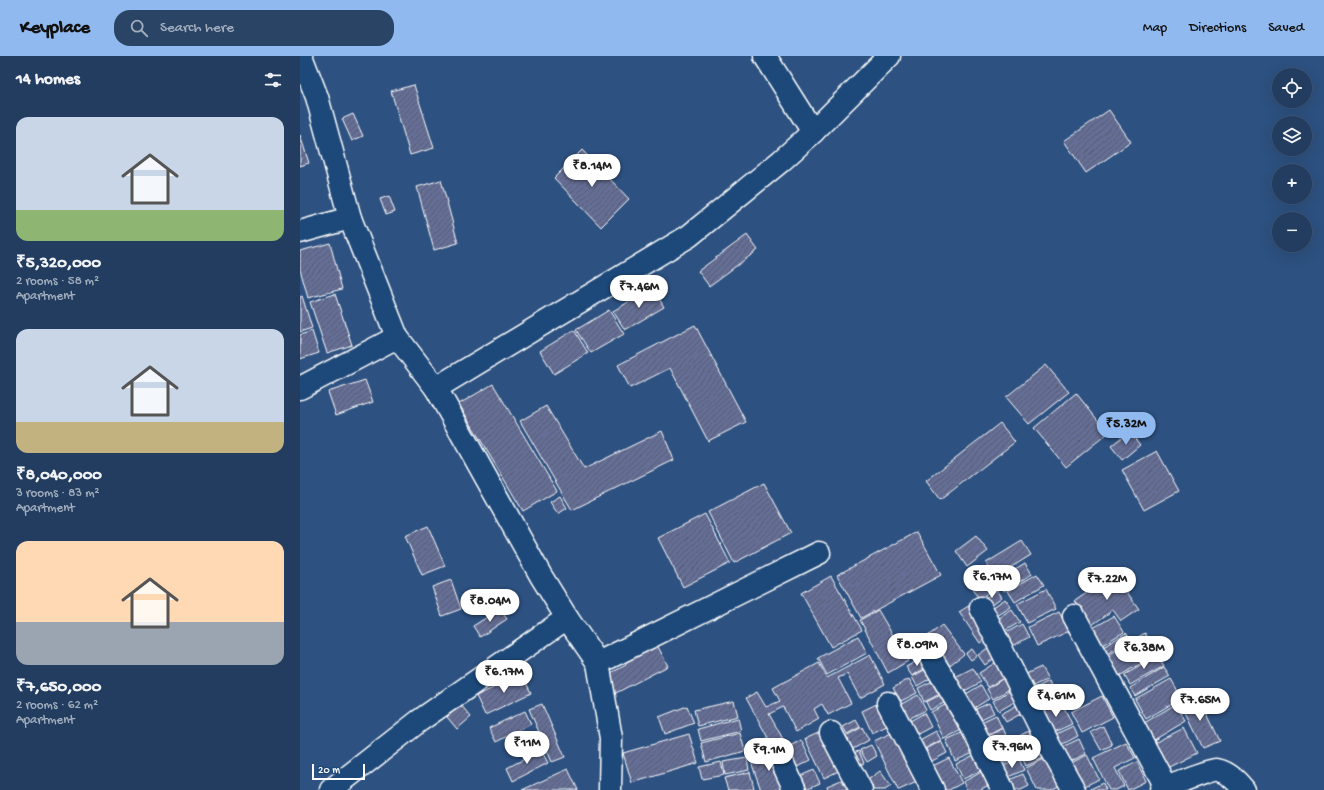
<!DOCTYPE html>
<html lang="en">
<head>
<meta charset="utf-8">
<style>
	body { margin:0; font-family:"Gochi Hand",sans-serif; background:#2a4466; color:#f1f3f6; height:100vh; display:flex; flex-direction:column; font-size:15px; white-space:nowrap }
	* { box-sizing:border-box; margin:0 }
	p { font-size:13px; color:#a2aebd }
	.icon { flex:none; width:22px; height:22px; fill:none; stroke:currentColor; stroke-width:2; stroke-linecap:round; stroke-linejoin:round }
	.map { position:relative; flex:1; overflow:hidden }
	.sheet { display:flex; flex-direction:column; background:#223d60; width:300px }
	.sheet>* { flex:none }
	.tools { position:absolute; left:972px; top:12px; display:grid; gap:8px }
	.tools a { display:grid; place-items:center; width:40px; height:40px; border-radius:50%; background:#223d60; box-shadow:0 4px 16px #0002,0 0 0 1px #3f5675; font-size:20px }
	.scale { position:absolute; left:12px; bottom:10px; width:53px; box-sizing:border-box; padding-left:4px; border:2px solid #fff; border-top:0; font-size:11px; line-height:14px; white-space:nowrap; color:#fff; -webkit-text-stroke:3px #1f4a7a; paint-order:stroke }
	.price { position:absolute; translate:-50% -34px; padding:0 9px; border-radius:14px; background:#fff; color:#222; font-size:13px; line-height:26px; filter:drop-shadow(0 1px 2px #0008) }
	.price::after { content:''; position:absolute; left:50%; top:24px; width:12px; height:9px; margin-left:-6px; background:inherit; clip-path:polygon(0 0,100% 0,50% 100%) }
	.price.current { background:#90b9f0; color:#111 }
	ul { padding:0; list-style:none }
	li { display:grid; align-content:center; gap:8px; height:212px; padding:0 16px }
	li span { display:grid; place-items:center; height:124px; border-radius:12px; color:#555 }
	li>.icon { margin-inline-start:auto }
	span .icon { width:72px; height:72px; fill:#fffc; stroke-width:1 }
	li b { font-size:17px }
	h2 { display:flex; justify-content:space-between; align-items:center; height:48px; padding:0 16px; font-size:17px }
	header { display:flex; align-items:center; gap:24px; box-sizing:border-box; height:56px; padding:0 20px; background:#90b9f0; color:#111 }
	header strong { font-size:19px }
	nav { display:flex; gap:22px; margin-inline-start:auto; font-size:14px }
	.search { width:280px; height:36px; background:#2a4466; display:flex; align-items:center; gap:10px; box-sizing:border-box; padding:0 14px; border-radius:16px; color:#a2aebd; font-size:15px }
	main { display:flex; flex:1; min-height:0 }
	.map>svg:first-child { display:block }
	.building { fill:url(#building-hatch); stroke:#fff }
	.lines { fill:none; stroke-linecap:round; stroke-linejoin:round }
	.minor-casing { stroke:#fff; stroke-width:25 }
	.minor { stroke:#1f4a7a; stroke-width:22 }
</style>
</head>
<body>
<header>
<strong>Keyplace</strong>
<div class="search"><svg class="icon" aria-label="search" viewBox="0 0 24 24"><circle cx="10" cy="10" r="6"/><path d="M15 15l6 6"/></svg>Search here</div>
<nav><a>Map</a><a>Directions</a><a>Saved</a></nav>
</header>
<main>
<section class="sheet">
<h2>14 homes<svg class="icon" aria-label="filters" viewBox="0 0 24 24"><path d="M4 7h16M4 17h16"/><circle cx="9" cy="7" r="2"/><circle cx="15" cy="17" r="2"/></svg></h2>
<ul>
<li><span style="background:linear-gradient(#c9d6e8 75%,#8fb573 0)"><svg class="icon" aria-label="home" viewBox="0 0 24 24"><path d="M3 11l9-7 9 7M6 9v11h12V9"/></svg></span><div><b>₹5,320,000</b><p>2 rooms · 58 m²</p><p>Apartment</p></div></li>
<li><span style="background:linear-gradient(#c9d6e8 75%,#c2b280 0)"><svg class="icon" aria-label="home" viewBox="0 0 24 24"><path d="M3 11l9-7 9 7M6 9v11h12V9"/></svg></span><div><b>₹8,040,000</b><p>3 rooms · 83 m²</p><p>Apartment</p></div></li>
<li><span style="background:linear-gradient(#ffd9b3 65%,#9aa5b1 0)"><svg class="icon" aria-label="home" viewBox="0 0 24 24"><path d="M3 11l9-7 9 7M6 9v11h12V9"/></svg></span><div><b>₹7,650,000</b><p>2 rooms · 62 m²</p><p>Apartment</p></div></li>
</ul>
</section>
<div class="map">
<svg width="1024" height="734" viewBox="0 0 1024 734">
	<defs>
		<pattern id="building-hatch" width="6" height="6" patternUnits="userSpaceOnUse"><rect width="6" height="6" fill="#656e96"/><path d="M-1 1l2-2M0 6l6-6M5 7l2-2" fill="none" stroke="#575b6d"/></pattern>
	</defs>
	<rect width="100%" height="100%" fill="#2d5180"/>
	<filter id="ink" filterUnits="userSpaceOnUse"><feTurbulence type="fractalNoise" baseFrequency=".025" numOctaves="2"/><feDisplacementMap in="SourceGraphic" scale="8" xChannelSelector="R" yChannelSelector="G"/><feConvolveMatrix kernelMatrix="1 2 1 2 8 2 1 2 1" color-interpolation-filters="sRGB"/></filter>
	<g filter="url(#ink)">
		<!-- building -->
		<g class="building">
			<path d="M114,29L134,92L110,99L91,35Z"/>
			<path d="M809,54L831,86L786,117L764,85Z"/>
			<path d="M53,58L63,80L52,85L42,63Z"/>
			<path d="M0,79L9,107L0,110Z"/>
			<path d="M282,94L329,143L301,171L254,122Z"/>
			<path d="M141,124L158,187L134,194L117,131Z"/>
			<path d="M89,140L95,156L86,159L80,143Z"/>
			<path d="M447,179L458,194L409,230L398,215Z"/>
			<path d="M30,187L42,233L8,242L0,213V195Z"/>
			<path d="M353,232L364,251L325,274L313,255Z"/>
			<path d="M35,238L52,289L27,297L10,246Z"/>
			<path d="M2,240L12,272L0,276V241Z"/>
			<path d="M309,254L324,278L291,297L276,274Z"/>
			<path d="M395,269L446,366L408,385L370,312L330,332L318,309Z"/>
			<path d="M274,274L288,297L254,318L240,295Z"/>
			<path d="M12,275L19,297L0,303V279Z"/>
			<path d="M746,309L769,336L729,368L706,341Z"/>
			<path d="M65,324L73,346L36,359L28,336Z"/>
			<path d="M193,328L257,435L223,455L159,348Z"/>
			<path d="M776,337L808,377L766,411L734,372Z"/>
			<path d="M246,350L284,413L362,375L374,404L272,454L220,365Z"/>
			<path d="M700,367L715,386L640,444L626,425Z"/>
			<path d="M829,375L840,389L822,404L811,390Z"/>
			<path d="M857,395L879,435L844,454L822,414Z"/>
			<path d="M464,427L491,477L434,507L408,456Z"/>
			<path d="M260,440L267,452L258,458L250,446Z"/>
			<path d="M405,458L430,507L383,531L358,482Z"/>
			<path d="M128,470L145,510L122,519L105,480Z"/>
			<path d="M617,476L641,519L561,562L537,519Z"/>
			<path d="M676,480L688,495L667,511L656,495Z"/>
			<path d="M722,485L731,499L695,521L686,507Z"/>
			<path d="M725,507L732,518L704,535L697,524Z"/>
			<path d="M737,518L744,529L715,546L708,535Z"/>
			<path d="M814,518L839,553L821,565L813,554L792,569L775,545Z"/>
			<path d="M531,520L562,574L531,591L501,537Z"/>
			<path d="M690,522L696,530L680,543L673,535Z"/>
			<path d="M151,524L161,553L142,560L132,531Z"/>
			<path d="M746,533L756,553L727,567L717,548Z"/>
			<path d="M697,534L702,541L687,552L682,544Z"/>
			<path d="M705,543L711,551L694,562L689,554Z"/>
			<path d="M670,549L691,579L680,587L659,556Z"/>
			<path d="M200,553L207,563L180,581L173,570Z"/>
			<path d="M578,554L608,605L588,617L560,564Z"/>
			<path d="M712,554L720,566L703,576L696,564Z"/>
			<path d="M759,556L769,575L737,590L728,571Z"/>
			<path d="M814,560L824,576L802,589L793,572Z"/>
			<path d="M722,568L729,581L711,591L704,578Z"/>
			<path d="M642,569L664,598L646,612L624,583Z"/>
			<path d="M826,577L831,584L807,598L803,591Z"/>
			<path d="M845,577L857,598L819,620L807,600Z"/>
			<path d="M558,580L567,597L527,619L518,602Z"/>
			<path d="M354,583L368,610L314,638L305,620L326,609L321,600Z"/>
			<path d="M692,589L699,599L685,609L678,599Z"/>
			<path d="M672,593L677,600L671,604L666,597Z"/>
			<path d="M570,599L585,628L560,642L547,618L538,622L551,647L528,659L522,648L514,653L519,663L496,676L483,651L469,658L483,683L472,689L446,642L457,636L466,651L480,645L473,632L519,607L527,622Z"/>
			<path d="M858,600L864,610L830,629L824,619Z"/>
			<path d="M622,602L627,611L612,620L606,611Z"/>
			<path d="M698,605L707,620L688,631L679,617Z"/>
			<path d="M631,610L636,619L617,630L612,621Z"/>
			<path d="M741,611L748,623L731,631L724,619Z"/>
			<path d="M864,611L870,620L835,640L830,632Z"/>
			<path d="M673,612L681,626L661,637L653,622Z"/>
			<path d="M222,618L231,637L185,659L176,640Z"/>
			<path d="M707,620L713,631L693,643L687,633Z"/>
			<path d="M639,622L646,635L624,646L618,632Z"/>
			<path d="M609,623L617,637L601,645L593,632Z"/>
			<path d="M871,623L882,642L846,663L835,643Z"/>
			<path d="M749,625L757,643L736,653L728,636Z"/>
			<path d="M681,629L689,643L669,655L661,641Z"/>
			<path d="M716,631L723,641L699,655L693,645Z"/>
			<path d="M647,636L650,644L630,654L626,646Z"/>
			<path d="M618,639L626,654L602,666L594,652Z"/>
			<path d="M898,639L920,685L903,692L881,647Z"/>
			<path d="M802,640L813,661L782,677L771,656Z"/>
			<path d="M434,645L438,660L398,670L394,654Z"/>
			<path d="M583,645L593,667L572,677L562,655Z"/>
			<path d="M761,645L772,668L750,678L739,656Z"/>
			<path d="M651,646L665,672L644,683L631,656Z"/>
			<path d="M689,647L694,657L679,664L674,654Z"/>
			<path d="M242,648L265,701L252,706L229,653Z"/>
			<path d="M719,648L724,656L706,666L701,658Z"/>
			<path d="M876,648L886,665L854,684L844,667Z"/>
			<path d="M161,649L171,661L157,673L147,661Z"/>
			<path d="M387,650L394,667L365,678L359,661Z"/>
			<path d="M225,655L231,668L196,686L189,672Z"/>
			<path d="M624,657L631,671L612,681L605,668Z"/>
			<path d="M696,659L702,672L686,680L679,667Z"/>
			<path d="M438,662L441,675L401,685L398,673Z"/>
			<path d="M556,664L560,671L547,678L543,671Z"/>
			<path d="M773,670L778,680L761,689L756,678Z"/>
			<path d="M803,670L812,689L801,694L791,676Z"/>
			<path d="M562,671L569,684L553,693L546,680Z"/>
			<path d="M703,672L706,679L690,687L687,681Z"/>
			<path d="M734,672L741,685L719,697L712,684Z"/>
			<path d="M884,672L897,697L867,712L854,687Z"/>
			<path d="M527,673L545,712L524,722L505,683Z"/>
			<path d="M598,674L621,724L599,734H598L574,685Z"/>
			<path d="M668,674L678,695L655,705L646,684Z"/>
			<path d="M636,675L641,684L619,696L614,687Z"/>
			<path d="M440,677L445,695L406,706L401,687Z"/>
			<path d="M389,678L398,707L332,727L323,697Z"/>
			<path d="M707,680L710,687L688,698L685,691Z"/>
			<path d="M779,683L786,698L765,708L758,693Z"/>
			<path d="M501,684L511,704L491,714L481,695Z"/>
			<path d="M641,685L647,697L632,705L626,693Z"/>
			<path d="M826,686L835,702L815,712L824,730L816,734H809L793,702Z"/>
			<path d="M571,689L577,700L567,706L560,694Z"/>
			<path d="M740,689L746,701L726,710L720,698Z"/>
			<path d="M711,691L717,701L699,710L694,700Z"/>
			<path d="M241,694L248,707L213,725L207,712Z"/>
			<path d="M474,694L488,732L483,734H461L450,703Z"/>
			<path d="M559,695L564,707L556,711L550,698Z"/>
			<path d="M678,697L685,713L663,723L656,708Z"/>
			<path d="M787,699L799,723L781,732L769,708Z"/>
			<path d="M447,702L449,714L425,719L423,706Z"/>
			<path d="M649,702L662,727L649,734H639L628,712Z"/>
			<path d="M746,702L759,730L751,734H737L726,712Z"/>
			<path d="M719,703L724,714L704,723L699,712Z"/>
			<path d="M421,706L424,719L402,723L399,711Z"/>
			<path d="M837,706L846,725L828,734L819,715Z"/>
			<path d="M268,713L278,734H222Z"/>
			<path d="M514,714L520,727L504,734L493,723Z"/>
			<path d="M685,714L691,728L679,734H667L663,726Z"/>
			<path d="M580,715L591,730L585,734H567L562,728Z"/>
			<path d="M450,716L454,732L447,734H428L424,722Z"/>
			<path d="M723,718L729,730L721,734H706L702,727Z"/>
			<path d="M551,720L557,734H528L527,730Z"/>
			<path d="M803,727L806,734H788Z"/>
		</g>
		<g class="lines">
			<defs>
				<g id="minor">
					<path d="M1,0L17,41L50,162L97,281L136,332L389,180L481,105L513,76L589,0"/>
					<path d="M465,0L513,76"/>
					<path d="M0,176L50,162"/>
					<path d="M0,332L97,281"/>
					<path d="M136,332L241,520L267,562L298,607L311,682L310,734"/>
					<path d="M681,552L749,689L774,734"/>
					<path d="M774,560L866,731L861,734"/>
					<path d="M630,600L671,669L703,734"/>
					<path d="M298,607L519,497"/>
					<path d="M588,647L633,734"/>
					<path d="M531,677L561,734"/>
					<path d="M483,708L495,734"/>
					<path d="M866,731C874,728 911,713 917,714C928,716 937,725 944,734"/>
					<path d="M31,734L119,665L267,562"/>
				</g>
			</defs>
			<!-- minor casing -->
			<use href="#minor" class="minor-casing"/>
			<!-- minor -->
			<use href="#minor" class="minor"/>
		</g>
	</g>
</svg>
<div class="tools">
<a><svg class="icon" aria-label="locate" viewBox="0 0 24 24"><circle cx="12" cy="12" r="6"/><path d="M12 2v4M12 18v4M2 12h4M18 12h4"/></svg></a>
<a><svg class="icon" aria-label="layers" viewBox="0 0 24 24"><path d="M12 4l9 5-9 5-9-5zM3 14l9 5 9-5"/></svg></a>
<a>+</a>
<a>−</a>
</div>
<div class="scale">20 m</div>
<b class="price" style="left:292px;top:132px">₹8.14M</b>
<b class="price" style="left:339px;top:253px">₹7.46M</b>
<b class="price current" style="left:826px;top:390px">₹5.32M</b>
<b class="price" style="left:692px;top:543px">₹6.17M</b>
<b class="price" style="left:807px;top:545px">₹7.22M</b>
<b class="price" style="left:190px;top:567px">₹8.04M</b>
<b class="price" style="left:617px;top:611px">₹8.09M</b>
<b class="price" style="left:844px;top:614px">₹6.38M</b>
<b class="price" style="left:204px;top:638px">₹6.17M</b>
<b class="price" style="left:756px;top:662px">₹4.61M</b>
<b class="price" style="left:900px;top:666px">₹7.65M</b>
<b class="price" style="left:227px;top:709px">₹11M</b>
<b class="price" style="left:712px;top:713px">₹7.96M</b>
<b class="price" style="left:469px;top:716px">₹9.1M</b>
</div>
</main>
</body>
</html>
